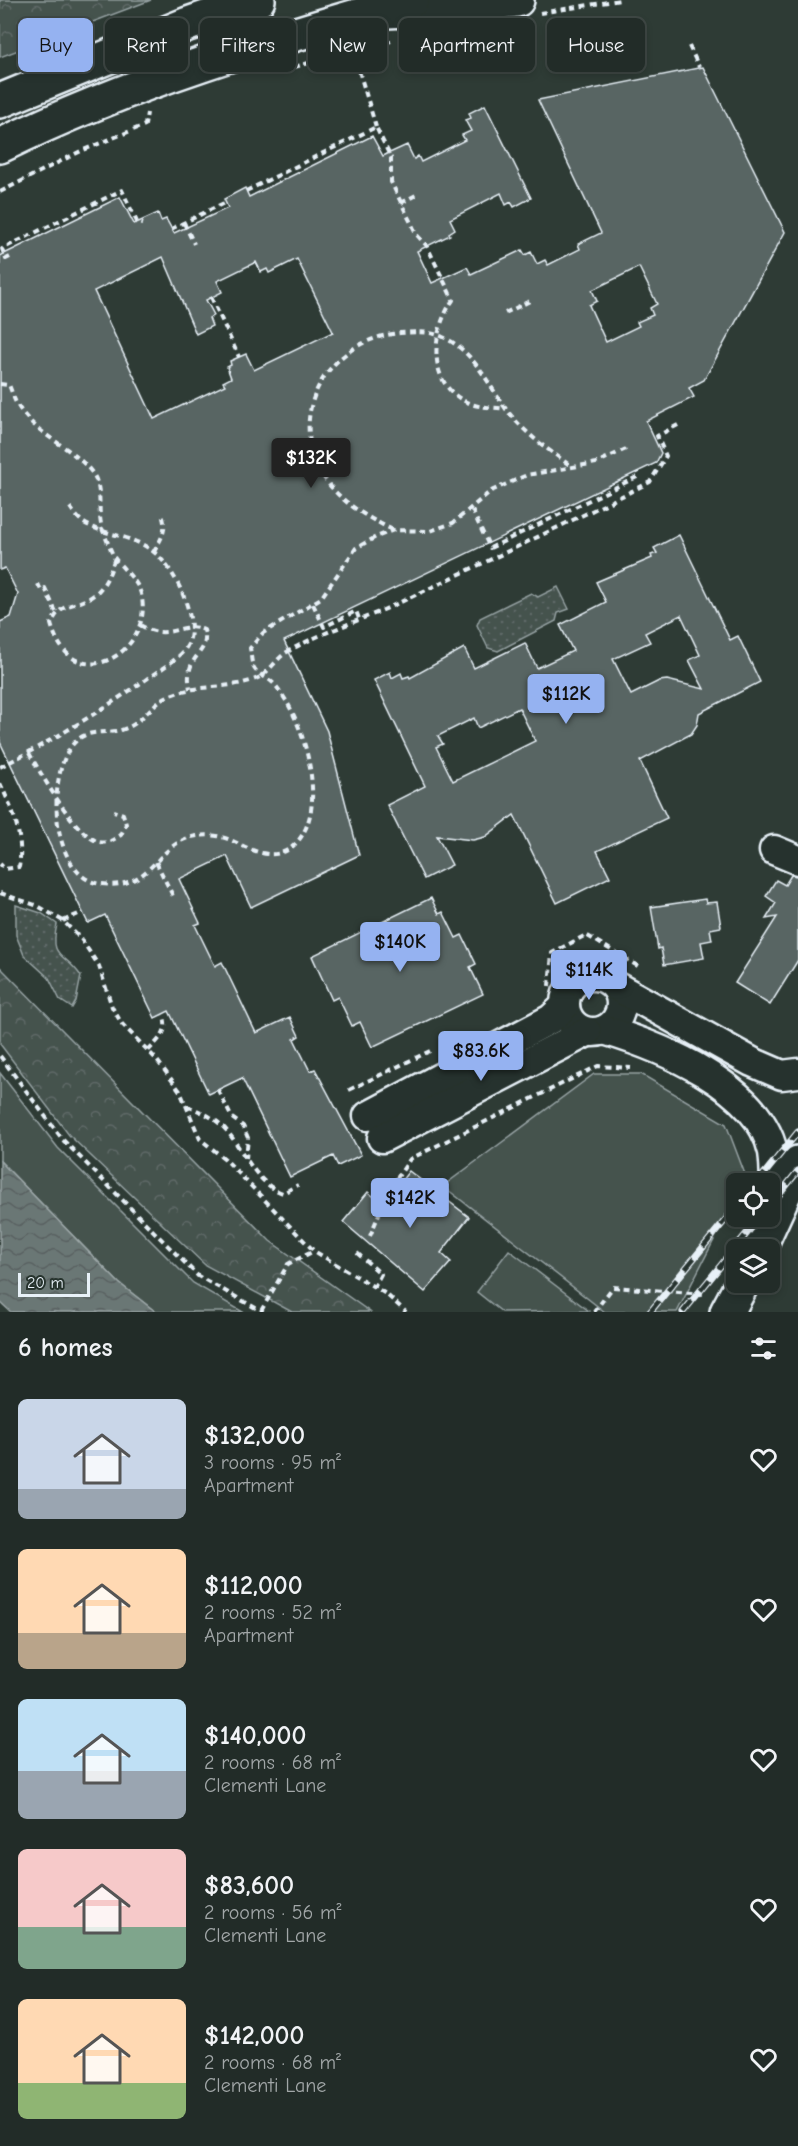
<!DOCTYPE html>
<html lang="en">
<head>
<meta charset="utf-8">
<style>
	body { margin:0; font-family:"Comic Neue",sans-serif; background:#2a3430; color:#f1f3f6; height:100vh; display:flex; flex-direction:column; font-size:22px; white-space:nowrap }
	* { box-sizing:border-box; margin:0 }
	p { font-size:20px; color:#a2a7a8 }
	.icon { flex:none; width:33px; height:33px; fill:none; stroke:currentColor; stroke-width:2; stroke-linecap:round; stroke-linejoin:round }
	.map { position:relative; height:1312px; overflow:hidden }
	.panel { display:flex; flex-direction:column; background:#222c28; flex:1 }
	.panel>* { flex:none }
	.banner { position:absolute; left:18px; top:18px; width:762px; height:54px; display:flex; gap:12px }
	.buttons { position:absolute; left:726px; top:1173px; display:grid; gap:12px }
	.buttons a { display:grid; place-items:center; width:54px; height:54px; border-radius:9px; background:#222c28; box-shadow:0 3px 9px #0003,0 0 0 2px #3f4845; font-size:30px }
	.scale { position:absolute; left:18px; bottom:15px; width:72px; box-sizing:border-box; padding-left:6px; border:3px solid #e8f1f8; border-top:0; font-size:16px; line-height:21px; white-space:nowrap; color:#e8f1f8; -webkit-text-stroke:4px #26332d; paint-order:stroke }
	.price { position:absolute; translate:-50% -51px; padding:0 14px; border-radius:6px; background:#95b2f1; color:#111; font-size:20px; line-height:39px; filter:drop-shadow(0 2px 3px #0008) }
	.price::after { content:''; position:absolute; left:50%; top:36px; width:18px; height:14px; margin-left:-9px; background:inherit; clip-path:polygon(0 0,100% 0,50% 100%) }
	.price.active { background:#222; color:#fff }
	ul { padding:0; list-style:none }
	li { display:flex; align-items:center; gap:18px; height:150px; padding:0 18px }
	li span { display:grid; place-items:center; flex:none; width:168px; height:120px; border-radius:9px; color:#555 }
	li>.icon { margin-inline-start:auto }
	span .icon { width:72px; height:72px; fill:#fffc; stroke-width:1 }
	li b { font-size:26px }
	h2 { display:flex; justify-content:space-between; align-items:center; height:72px; padding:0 18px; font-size:26px }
	.pill { padding:0 21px; border-radius:9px; background:#222c28; box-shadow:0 3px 9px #0003,0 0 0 2px #3f4845; font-size:21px; line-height:54px }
	.pill.active { background:#95b2f1; color:#111 }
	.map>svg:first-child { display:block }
	.green { fill:#45524e; stroke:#96a2a3; stroke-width:1.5 }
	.forest { fill:url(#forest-crowns); stroke:#96a2a3; stroke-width:1.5 }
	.park { fill:url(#park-dots); stroke:#96a2a3; stroke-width:1.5 }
	.water { fill:url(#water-waves); stroke:#9da8a9; stroke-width:1.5 }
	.building { fill:#596563; stroke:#e8f1f8; stroke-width:1.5; fill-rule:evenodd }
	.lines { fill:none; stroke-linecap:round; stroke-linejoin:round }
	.minor-casing { stroke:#e8f1f8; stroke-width:33 }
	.major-casing { stroke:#e8f1f8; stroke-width:38 }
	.path { stroke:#e8f1f8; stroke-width:4; stroke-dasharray:6 4.5; stroke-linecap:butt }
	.minor { stroke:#26332d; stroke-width:28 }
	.major { stroke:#26332d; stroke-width:33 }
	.rail-casing { stroke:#e8f1f8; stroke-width:7 }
	.rail { stroke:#26332d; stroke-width:4.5; stroke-dasharray:14; stroke-linecap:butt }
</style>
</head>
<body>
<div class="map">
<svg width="798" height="1312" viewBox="0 0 798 1312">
	<defs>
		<pattern id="forest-crowns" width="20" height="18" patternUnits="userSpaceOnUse" patternTransform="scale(1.5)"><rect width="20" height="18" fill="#45524e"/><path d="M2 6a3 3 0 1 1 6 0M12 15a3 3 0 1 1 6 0" fill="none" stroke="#606b68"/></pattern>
		<pattern id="park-dots" width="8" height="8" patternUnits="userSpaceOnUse" patternTransform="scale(1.5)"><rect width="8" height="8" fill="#45524e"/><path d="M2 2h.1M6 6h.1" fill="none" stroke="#606b68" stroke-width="1.8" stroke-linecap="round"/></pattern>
		<pattern id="water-waves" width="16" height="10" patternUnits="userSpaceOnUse" patternTransform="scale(1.5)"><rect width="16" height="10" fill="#6b7775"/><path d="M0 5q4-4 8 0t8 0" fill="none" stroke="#586060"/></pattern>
	</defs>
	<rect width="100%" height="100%" fill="#2e3b35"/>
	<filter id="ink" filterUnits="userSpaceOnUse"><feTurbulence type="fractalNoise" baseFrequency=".0167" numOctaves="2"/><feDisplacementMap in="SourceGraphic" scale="12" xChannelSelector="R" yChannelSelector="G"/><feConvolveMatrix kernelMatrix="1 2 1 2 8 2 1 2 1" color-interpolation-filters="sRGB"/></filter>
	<g filter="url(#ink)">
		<!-- green -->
		<g class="green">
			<path d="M0,1073L58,1148L193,1283L243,1312H156L119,1283L0,1161Z"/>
			<path d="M594,1074H641L726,1124L746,1177L743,1183L736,1184V1197L677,1312H605L443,1186Z"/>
			<path d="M509,1250L589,1311L502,1312L477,1292Z"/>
		</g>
		<!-- forest -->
		<g class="forest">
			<path d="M0,0H151L0,57Z"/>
			<path d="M0,967L270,1241L370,1312H292L205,1265L69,1135L0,1044Z"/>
		</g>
		<!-- park -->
		<g class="park">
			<path d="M558,587L569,609L558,613L556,621L498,651L488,648L477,625L480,618L531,593L538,597Z"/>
			<path d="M16,905L41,913L57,924C49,960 64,951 81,976L76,1001L72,1008L60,1000L49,978L24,955L16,935Z"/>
		</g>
		<!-- water -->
		<path class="water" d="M0,1161L119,1283L156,1312H11L0,1302Z"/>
		<!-- building -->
		<g class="building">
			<path d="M703,67L785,232L704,380L689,388L694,397L646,421L661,453L656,463L284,641L327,731L359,855L251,907L227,856L179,879L200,923L195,925L215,966L222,962L256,1033L290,1017L299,1036L294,1039L310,1071L315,1069L361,1155L338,1166L333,1156L290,1177L242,1078L209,1094L169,1011L155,1018L105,915L88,923L0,742V622L11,617L18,594L5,568L0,570V256L120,197L134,224L158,213L161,221L166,219L174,233L228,208L224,199L245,188L249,197L372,136L383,156L407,145L414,159L418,156L421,162L465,140L462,135L471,131L465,120L471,118L469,113L485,105L531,198L514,207L511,202L506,205L501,193L450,219L455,229L449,233L450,235L417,251L432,283L467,267L471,274L522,250L525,255L531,252L537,264L545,260L548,265L580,249L578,244L601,233L538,100ZM163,257L196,334L212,326L209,318L214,315L206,300L222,292L217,281L256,262L261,272L267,269L269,273L297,259L333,332L254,370L246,354L230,361L231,365L227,367L231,378L223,382L225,385L154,419L94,291ZM639,267L657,304L650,308L653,315L637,322L639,326L606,342L589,305L597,301L592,290Z"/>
			<path d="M679,535L730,640L738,636L760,682L699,713L697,725L691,734L640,761L667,818L597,851L610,877L557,903L514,815L485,837L473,840L437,836L452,865L424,879L387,805L425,786L374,680L390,672L392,678L401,673L403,678L409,676L410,678L464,648L474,668L525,643L537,668L573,651L560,625L606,602L596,582L652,558L651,555L657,553L654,548ZM681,615L700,655L689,660L704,689L667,680L659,681L631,695L613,659L650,642L645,633ZM519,708L535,741L453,781L436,747L443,744L438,736L474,718L478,728Z"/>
			<path d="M791,875L798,876V960L770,1005L735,983L777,917L766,919L776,903L766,896L776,880L785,885Z"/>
			<path d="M431,898L439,914L443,912L456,938L462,935L476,964L470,967L483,994L372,1047L360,1022L352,1026L338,997L332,1000L312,956Z"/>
			<path d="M705,899L706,903L717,902L721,927L710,929L712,940L701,942L704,958L664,965L661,948L658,949L651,907Z"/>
			<path d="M409,1171L469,1217L441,1253L451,1262L425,1292L343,1222L368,1192L383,1204Z"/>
		</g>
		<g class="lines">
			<defs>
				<g id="minor">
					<path d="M774,850L798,860"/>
					<circle cx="593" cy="1004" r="28"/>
					<path d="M617,987L752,1062L782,1075L798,1073"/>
					<path d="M604,1030C661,1047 759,1086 773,1152C776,1171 774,1193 775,1212"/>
					<path d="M368,1116L551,1019L565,1006"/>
					<path d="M382,1138L587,1032"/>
				</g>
				<g id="major">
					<path d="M387,11L452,8L517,0"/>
					<path d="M0,101L188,24L258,0"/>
					<path d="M0,146C132,81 272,40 412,0"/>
					<path d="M758,1250L798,1163"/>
					<path d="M727,1312L743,1282"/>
				</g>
			</defs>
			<!-- minor casing -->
			<use href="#minor" class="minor-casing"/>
			<!-- major casing -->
			<use href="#major" class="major-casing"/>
			<!-- path -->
			<g class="path">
				<path d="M540,13L620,0"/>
				<path d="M689,46L699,67"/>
				<path d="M356,61L376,127"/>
				<path d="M294,67L391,41"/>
				<path d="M246,191L376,127L391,158V182L417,235L427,246L453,300C431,331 426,386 469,403C479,408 495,407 506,409"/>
				<path d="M0,192L81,151L145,125L147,113"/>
				<path d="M401,203L416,195"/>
				<path d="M184,223L194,244"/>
				<path d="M171,229L226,202"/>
				<path d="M10,257L6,259L2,249L122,190L137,222L143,224"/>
				<path d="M211,297L239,357"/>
				<path d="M505,313L530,301"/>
				<path d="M0,384L9,385C12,392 14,400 18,406C36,436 73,446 93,474C104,490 96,513 103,531C107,540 110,549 114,557C122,569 137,579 141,594C156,650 73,702 51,624C61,604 66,608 85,600C103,593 110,574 115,557"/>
				<path d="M626,449L596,463L527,475L491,491L453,523L430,531L394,530L376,537L356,548L321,598L263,633L250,648C251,653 251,661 253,666C257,675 265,676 272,682C277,686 283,696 287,702C304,732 316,776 311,810C307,836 290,860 262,853C237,847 229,832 197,836C155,842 154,891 101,884C50,878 44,769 77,740C91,728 108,735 124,729C143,723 151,703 168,696C198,683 231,691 260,677C270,671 277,658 287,652C319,633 357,622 390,607C477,566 564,525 650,482L666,456L657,436L680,424"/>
				<path d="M472,510L490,548L639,476L637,472"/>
				<path d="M393,530C364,516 333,498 318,467C288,404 334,339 400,333C414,332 428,331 441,336C474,351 486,381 506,409C524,433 547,449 571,466"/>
				<path d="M154,552C161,538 168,530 162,515"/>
				<path d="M38,584L41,590L45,588L56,612"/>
				<path d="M313,604L324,627L356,611L360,621"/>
				<path d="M140,625C170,643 181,620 204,630C211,656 183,653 190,689"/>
				<path d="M29,753C42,775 74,834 99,842C108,844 114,839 121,835L126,824L123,814L114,811"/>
				<path d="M0,767C52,741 101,711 148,678C160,669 180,659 187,646C201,622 175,569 155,553C134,535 106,536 84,523C78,519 73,511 69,506"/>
				<path d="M0,783C13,811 24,836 19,867L5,869L0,864"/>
				<path d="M156,862L174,898"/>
				<path d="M0,893L38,906L63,921L81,939L99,966L112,1007L122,1024L156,1059L180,1091L200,1139L225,1159L314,1251L386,1294L406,1312"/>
				<path d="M63,921L83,912"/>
				<path d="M549,986L552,953L586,935L641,968"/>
				<path d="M148,1051C159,1039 170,1031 163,1015"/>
				<path d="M0,1056L63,1140L198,1276L263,1312"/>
				<path d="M218,1090L232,1118L243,1126L248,1138L246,1158"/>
				<path d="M349,1090L430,1051"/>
				<path d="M187,1106C202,1112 216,1118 227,1131C243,1150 257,1185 283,1193L298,1185"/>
				<path d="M736,1225L739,1216"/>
				<path d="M370,1236L389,1190L410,1159L598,1066L631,1068"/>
				<path d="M357,1253L381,1274L374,1287"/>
				<path d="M723,1262L729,1244"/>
				<path d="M261,1311L288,1264L314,1251"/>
				<path d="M594,1312L613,1287L704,1294"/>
			</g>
			<!-- minor -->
			<use href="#minor" class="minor"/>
			<!-- major -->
			<use href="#major" class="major"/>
			<defs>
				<g id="rail">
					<path d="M756,1184L798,1132"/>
					<path d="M770,1206L798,1171"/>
					<path d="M650,1312L736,1207"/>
					<path d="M683,1312L761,1216"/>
				</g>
			</defs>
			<!-- rail casing -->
			<use href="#rail" class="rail-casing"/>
			<!-- rail -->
			<use href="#rail" class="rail"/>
		</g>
	</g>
</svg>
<div class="buttons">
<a><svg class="icon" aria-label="locate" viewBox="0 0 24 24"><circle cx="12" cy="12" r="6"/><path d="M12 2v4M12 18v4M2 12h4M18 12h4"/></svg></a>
<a><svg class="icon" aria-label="layers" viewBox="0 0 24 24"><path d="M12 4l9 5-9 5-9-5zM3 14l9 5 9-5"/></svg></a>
</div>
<div class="scale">20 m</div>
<b class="price active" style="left:311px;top:489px">$132K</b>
<b class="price" style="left:566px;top:725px">$112K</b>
<b class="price" style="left:400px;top:973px">$140K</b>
<b class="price" style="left:589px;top:1001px">$114K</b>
<b class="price" style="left:481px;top:1082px">$83.6K</b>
<b class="price" style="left:410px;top:1229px">$142K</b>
<div class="banner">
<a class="pill active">Buy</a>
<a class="pill">Rent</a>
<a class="pill">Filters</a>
<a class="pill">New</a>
<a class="pill">Apartment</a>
<a class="pill">House</a>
</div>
</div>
<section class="panel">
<h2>6 homes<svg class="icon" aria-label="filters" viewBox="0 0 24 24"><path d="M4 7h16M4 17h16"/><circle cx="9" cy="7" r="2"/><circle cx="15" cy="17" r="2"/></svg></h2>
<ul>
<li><span style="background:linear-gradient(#c9d6e8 75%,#9aa5b1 0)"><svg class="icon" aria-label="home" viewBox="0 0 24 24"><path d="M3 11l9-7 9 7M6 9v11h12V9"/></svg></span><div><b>$132,000</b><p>3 rooms · 95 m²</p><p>Apartment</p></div><svg class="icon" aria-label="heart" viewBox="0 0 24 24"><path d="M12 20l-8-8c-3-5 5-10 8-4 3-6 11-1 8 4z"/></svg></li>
<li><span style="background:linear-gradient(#ffd9b3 70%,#b9a48a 0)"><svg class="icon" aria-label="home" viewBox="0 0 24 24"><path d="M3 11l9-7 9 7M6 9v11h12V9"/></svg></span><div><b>$112,000</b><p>2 rooms · 52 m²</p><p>Apartment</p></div><svg class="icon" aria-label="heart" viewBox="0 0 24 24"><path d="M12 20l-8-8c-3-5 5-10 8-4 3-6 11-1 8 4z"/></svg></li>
<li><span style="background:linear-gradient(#bfe0f5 60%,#9aa5b1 0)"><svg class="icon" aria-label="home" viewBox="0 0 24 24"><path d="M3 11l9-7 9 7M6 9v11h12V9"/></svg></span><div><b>$140,000</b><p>2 rooms · 68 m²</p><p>Clementi Lane</p></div><svg class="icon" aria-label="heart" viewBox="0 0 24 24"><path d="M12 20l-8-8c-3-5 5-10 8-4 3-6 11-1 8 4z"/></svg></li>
<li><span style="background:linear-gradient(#f6c9c9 65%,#7fa58c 0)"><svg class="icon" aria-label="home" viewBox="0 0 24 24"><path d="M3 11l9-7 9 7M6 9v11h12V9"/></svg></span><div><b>$83,600</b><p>2 rooms · 56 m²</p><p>Clementi Lane</p></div><svg class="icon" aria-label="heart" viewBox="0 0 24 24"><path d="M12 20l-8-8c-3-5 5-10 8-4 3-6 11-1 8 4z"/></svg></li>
<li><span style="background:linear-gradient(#ffd9b3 70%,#8fb573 0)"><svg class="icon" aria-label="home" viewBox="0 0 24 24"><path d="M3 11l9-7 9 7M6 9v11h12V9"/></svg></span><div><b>$142,000</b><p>2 rooms · 68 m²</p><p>Clementi Lane</p></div><svg class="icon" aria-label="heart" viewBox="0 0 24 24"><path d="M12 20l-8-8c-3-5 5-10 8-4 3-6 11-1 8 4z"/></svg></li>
</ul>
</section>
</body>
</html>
